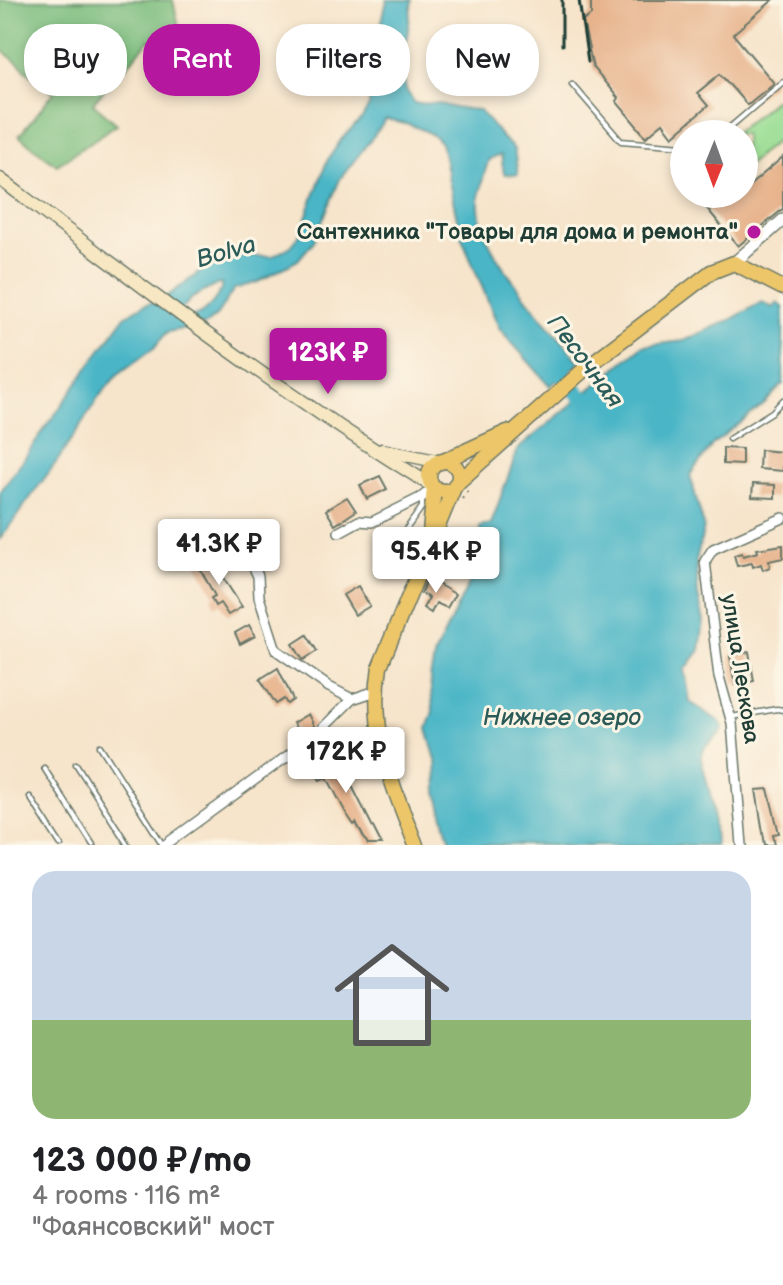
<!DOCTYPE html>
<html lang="en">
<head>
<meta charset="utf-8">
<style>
	body { margin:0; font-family:"Balsamiq Sans",sans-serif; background:#f6f6f6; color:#202124; height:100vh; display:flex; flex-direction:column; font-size:30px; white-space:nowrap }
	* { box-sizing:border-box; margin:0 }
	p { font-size:26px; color:#757577 }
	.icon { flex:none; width:44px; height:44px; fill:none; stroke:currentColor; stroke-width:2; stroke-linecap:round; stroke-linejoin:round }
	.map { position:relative; height:845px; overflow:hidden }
	.drawer { display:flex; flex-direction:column; background:#fff; flex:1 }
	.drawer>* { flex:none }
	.guide { position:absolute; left:24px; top:24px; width:736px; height:72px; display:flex; gap:16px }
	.needle { width:52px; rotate:181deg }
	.controls { position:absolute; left:670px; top:120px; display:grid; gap:16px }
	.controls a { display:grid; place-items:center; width:88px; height:88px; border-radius:50%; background:#fff; box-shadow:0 4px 12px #0003; font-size:40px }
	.price { position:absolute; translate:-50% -68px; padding:0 18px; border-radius:8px; background:#fff; color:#222; font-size:26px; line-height:52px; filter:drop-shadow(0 2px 4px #0008) }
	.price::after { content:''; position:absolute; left:50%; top:48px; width:24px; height:18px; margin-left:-12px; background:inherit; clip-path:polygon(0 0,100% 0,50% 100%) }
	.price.active { background:#b5179e; color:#fff }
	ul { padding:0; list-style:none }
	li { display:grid; align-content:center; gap:16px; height:424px; padding:0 32px }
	li span { display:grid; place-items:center; height:248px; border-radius:24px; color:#555 }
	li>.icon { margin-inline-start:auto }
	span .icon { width:144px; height:144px; fill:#fffc; stroke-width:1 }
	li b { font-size:34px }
	.chip { padding:0 28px; border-radius:32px; background:#fff; box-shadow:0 4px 12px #0003; font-size:28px; line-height:72px }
	.chip.active { background:#b5179e; color:#fff }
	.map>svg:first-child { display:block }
	.green { fill:#9bde95; stroke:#5d8e64; stroke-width:2 }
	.forest { fill:#7cbd7e; stroke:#4e7d59; stroke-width:2 }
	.water { fill:#49b5c6; stroke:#34797d; stroke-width:2; fill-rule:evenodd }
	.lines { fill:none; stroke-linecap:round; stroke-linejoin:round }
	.river { stroke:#49b5c6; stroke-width:16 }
	.building { fill:#e7b38c }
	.service-casing { stroke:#6a7769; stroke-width:7 }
	.minor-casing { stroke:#6a7769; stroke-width:12 }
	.tertiary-casing { stroke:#6a7769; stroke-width:14 }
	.secondary-casing { stroke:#6a7769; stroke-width:15 }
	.primary-casing { stroke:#6a7769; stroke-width:17 }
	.path { stroke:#6a7769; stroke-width:2; stroke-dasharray:2 6; stroke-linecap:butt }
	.service { stroke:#fff; stroke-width:4 }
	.minor { stroke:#fff; stroke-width:9 }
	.tertiary { stroke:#fff; stroke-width:11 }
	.secondary { stroke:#f7e8c3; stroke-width:12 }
	.primary { stroke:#ecc669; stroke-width:14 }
	.rail { stroke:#1f3d34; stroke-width:3 }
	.poi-dot { fill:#b5179e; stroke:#fcf5e5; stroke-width:3 }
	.labels { text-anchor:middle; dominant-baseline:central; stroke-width:6; stroke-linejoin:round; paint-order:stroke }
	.poi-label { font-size:22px; font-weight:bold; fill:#1f3d34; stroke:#fcf5e5; text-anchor:end }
	.street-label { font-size:22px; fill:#1f3d34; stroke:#fcf5e5 }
	.water-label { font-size:24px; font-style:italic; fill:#2a5b58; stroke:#fcf5e5 }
</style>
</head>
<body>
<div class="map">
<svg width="783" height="845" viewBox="0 0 783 845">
	<rect width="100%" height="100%" fill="#fcf5e5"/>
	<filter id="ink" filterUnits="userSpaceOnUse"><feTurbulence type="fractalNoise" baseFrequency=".0125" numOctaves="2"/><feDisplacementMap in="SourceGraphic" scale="16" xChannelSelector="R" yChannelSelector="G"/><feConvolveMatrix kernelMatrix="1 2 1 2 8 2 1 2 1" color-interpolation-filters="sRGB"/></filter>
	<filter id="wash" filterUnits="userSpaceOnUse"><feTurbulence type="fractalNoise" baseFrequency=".006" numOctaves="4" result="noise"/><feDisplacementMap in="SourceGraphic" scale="32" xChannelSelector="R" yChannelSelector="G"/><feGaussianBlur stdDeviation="1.8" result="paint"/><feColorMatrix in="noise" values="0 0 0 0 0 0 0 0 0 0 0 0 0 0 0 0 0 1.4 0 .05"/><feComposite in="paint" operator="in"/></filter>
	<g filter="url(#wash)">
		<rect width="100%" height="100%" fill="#f6e4cb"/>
		<!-- green -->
		<path class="green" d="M775,99L783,108V135L744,168V134H733Z"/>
		<!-- forest -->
		<path class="forest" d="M0,0H173L181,36L166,54L150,40L93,103L117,124L57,165L19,136L54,93L2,50L0,52Z"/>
		<!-- water -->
		<g class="water">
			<path d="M387,0H412L403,73L406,90L415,103L442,104L455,108L480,110L501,137L514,149L518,175L504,174L501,155L489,159C484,174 478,192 479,208C481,257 551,324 580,363L550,386L499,328L460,233L441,143C430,128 403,123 386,120L340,179L314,241L298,260L258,282L234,289L217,315L205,325L167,332L155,347L117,375L99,397L60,457L0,539V492L125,316L144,305L166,297L207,267L241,256H273L291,246L299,236L327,161L341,140L362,119L369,106L372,64ZM218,284L222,285V289C209,310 198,322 173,318L192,298Z"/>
			<path d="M762,302L773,308L777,303L783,307V384L763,405L713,444L690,475L704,527L696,561L698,596L704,621L700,650L685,670L690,702L720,722L723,727L722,732L705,747L701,758L713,805L715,845H452L437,792L436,760L427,729L433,711L430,678L435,653L471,579L473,556L471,542L480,536V526L491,524L518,449L642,346L683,341L730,320Z"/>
		</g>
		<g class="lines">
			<!-- river -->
			<path class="river" d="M561,373L595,413"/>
		</g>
		<g id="blocks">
			<!-- building -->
			<g class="building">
				<path d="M591,0H773L733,34L774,83L747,105L720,74L697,93L708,106L673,136L663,123L646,137L616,101L618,98L593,68L583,21L591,15Z"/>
				<path d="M783,157V209L738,246L695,194H733L737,198L744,194V180L749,186Z"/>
				<path d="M723,448L742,449V465L723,464Z"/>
				<path d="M760,450L783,452V471L759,469Z"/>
				<path d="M380,476L387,489L367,499L360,485Z"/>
				<path d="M753,484L775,485V498L752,497Z"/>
				<path d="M347,497L356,511L335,525L326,510Z"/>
				<path d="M783,545V558L769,561L770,567L763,570L761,564L753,567L752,563L737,566L734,555L742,553L743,556L758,552L757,549Z"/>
				<path d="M209,556L242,607L228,615L220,603L215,606L211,598L215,596L197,563Z"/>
				<path d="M427,578L455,594L447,608L436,603L431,613L423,608L429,598L421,593Z"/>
				<path d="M358,586L370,606L355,615L343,595Z"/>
				<path d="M249,625L255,636L240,644L235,633Z"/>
				<path d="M307,635L317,651L303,660L293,644Z"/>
				<path d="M749,652L754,681L735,685L730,656Z"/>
				<path d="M278,668L293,700L287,704L284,699L276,704L260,679Z"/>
				<path d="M308,714L314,726L300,734L293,723Z"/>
				<path d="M323,745L352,786L382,845H368L356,823L354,825L346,813L328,779L326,777L320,780L315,773L323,768L313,751Z"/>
				<path d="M768,789L779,833L773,834L775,845H765L756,790Z"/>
			</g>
		</g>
	</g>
	<g filter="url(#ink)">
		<use href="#blocks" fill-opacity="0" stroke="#6a7769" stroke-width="2"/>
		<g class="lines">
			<defs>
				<g id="service">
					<path d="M572,84L621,141L684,146"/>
					<path d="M722,134L783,82"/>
					<path d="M729,439L772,412L783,400"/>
					<path d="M402,535L422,507V500"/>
					<path d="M731,717L777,709L783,710"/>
					<path d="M100,746L163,845"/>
					<path d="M76,764L128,845"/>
					<path d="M44,768L93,845"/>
					<path d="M30,797L61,845"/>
				</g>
				<g id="minor">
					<path d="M339,532L359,521L372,522L422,497L434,487"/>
					<path d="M216,535L249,558L258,576L259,597L276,650L329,687L352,699"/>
					<path d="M165,845L315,736L352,699L376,691"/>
					<path d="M742,845L732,723L719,677L705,561L713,549L783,518"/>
				</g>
				<path id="tertiary" d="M734,263L783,220"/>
				<g id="secondary">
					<path d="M0,179C141,286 283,395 434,487"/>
					<path d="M382,450L441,462"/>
				</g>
				<g id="primary">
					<circle cx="444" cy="476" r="15"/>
					<path d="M441,462L507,432"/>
					<path d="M430,533L434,487"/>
					<path d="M416,845C392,783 369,735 380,666L455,485L587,367L711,272L734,263L783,288"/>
				</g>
			</defs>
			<!-- service casing -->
			<use href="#service" class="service-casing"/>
			<!-- minor casing -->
			<use href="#minor" class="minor-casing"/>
			<!-- tertiary casing -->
			<use href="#tertiary" class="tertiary-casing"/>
			<!-- secondary casing -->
			<use href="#secondary" class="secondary-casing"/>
			<!-- primary casing -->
			<use href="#primary" class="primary-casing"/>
			<!-- path -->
			<path class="path" d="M462,499L470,488"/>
			<!-- service -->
			<use href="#service" class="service"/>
			<!-- minor -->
			<use href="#minor" class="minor"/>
			<!-- tertiary -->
			<use href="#tertiary" class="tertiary"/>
			<!-- secondary -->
			<use href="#secondary" class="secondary"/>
			<!-- primary -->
			<use href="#primary" class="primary"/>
			<!-- rail -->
			<g class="rail">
				<path d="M562,0V45"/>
				<path d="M579,0L588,62"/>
			</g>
		</g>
	</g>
	<!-- markers -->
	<circle class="poi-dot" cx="754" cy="232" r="8"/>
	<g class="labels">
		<!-- poi labels -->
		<g class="poi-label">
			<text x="738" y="232">Сантехника "Товары для дома и ремонта"</text>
		</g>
		<!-- street labels -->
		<g class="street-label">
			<text transform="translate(740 669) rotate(81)">улица Лескова</text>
		</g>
		<!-- water labels -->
		<g class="water-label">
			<text transform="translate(226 252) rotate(-16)">Bolva</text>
			<text transform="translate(585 361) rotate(53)">Песочная</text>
			<text x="562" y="717">Нижнее озеро</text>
		</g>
	</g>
</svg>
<div class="controls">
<a><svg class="needle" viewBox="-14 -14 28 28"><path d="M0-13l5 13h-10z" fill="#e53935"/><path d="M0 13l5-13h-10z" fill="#757577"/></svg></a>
</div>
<b class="price active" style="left:328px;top:396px">123K ₽</b>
<b class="price" style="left:219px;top:587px">41.3K ₽</b>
<b class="price" style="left:436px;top:595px">95.4K ₽</b>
<b class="price" style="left:346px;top:795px">172K ₽</b>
<div class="guide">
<a class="chip">Buy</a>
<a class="chip active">Rent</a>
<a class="chip">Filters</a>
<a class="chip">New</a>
</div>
</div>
<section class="drawer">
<ul>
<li><span style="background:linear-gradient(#c9d6e8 60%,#8fb573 0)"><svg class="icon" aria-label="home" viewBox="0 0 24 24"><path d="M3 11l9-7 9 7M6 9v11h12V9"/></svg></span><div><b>123 000 ₽/mo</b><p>4 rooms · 116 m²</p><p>&quot;Фаянсовский&quot; мост</p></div></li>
</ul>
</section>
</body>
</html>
